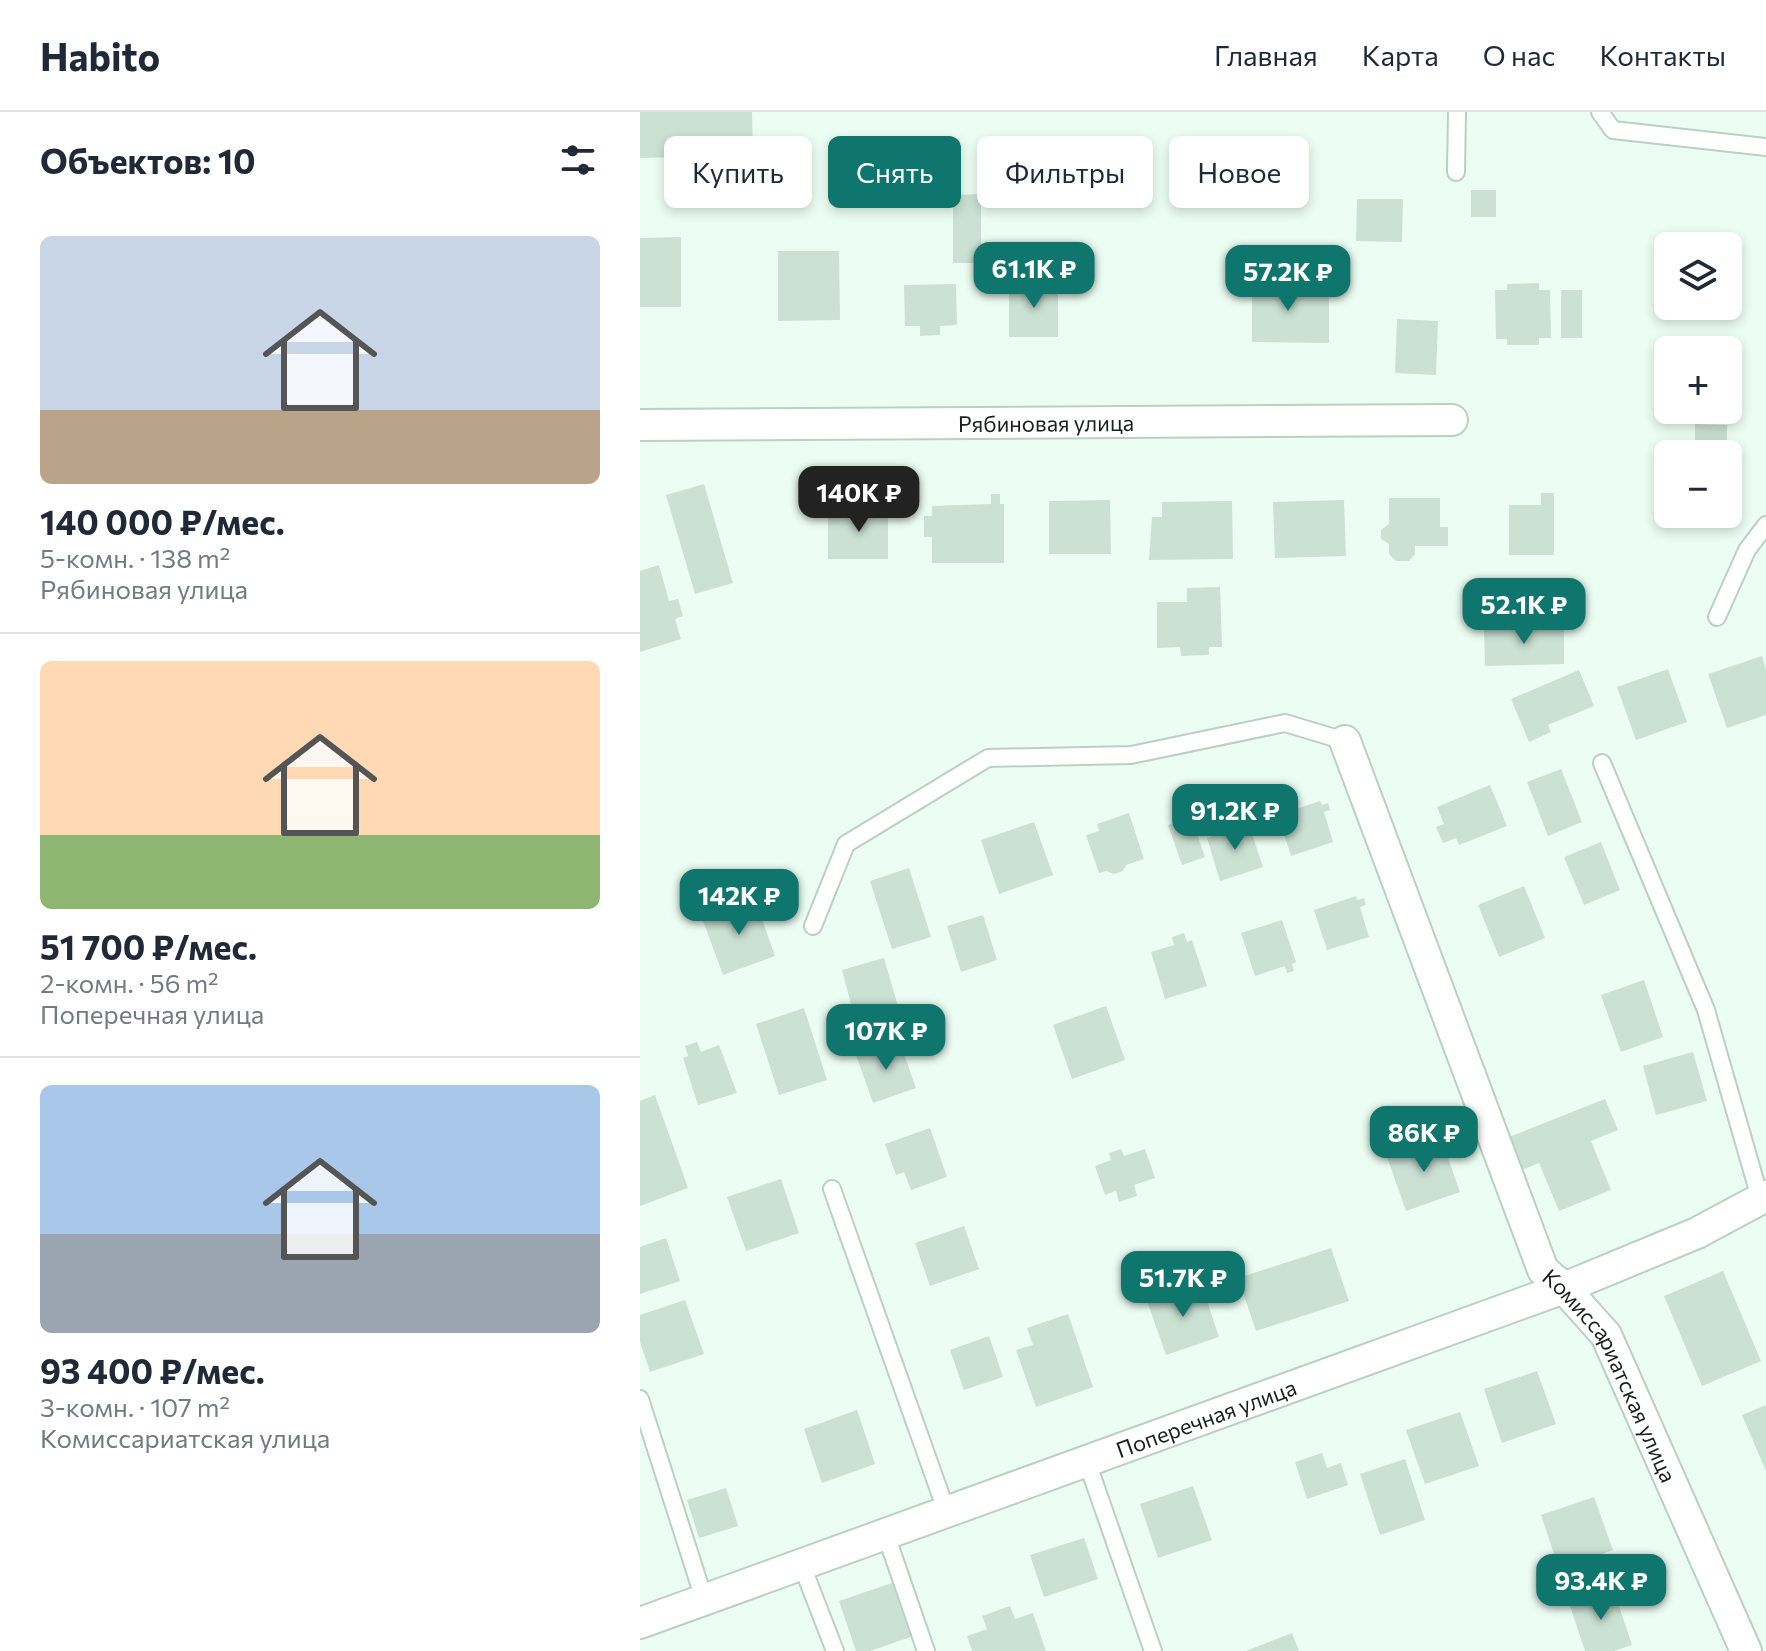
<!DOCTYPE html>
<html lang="ru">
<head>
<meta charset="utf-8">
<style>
	body { margin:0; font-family:Commissioner,sans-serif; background:#f6f6f7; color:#1f2937; height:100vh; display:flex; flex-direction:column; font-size:30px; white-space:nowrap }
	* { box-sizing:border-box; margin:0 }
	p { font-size:26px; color:#747a83 }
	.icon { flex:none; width:44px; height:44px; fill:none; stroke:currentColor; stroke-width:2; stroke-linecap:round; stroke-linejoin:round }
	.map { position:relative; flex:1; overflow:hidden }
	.panel { display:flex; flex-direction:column; background:#fff; width:640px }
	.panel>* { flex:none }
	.banner { position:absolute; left:24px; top:24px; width:760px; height:72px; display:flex; gap:16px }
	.buttons { position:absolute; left:1014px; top:120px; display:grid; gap:16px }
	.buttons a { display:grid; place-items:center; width:88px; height:88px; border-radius:12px; background:#fff; box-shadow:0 4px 12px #0003; font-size:40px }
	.price { position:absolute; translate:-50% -68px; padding:0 18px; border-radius:16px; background:#0f766e; color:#fff; font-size:26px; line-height:52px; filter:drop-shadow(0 2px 4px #0008) }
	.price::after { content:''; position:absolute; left:50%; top:48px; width:24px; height:18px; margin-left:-12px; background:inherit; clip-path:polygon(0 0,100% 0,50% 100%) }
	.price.on { background:#222; color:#fff }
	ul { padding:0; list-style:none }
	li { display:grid; align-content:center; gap:16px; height:424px; padding:0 40px }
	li+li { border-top:2px solid #e0e1e3 }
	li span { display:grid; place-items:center; height:248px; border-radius:12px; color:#555 }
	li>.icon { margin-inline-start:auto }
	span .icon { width:144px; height:144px; fill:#fffc; stroke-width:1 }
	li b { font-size:34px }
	h2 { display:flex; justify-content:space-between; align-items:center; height:96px; padding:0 40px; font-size:34px }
	.pill { padding:0 28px; border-radius:12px; background:#fff; box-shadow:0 4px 12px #0003; font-size:28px; line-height:72px }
	.pill.on { background:#0f766e; color:#fff }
	header { display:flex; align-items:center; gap:48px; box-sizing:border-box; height:112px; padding:0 40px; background:#fff; border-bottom:2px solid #e0e1e3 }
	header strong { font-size:38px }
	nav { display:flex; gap:44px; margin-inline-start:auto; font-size:28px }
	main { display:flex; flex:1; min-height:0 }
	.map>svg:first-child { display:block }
	.building { fill:#cae1d3 }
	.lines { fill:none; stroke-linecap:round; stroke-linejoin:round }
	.lane-casing { stroke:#bad0c3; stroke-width:20 }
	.street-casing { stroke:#bad0c3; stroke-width:34 }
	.lane { stroke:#fff; stroke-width:16 }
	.street { stroke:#fff; stroke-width:30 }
	.labels { text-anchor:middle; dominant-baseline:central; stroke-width:7; stroke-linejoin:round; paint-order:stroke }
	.street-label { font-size:22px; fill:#18201c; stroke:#ecfef3 }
</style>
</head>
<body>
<header>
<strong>Habito</strong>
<nav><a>Главная</a><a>Карта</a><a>О нас</a><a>Контакты</a></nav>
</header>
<main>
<section class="panel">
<h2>Объектов: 10<svg class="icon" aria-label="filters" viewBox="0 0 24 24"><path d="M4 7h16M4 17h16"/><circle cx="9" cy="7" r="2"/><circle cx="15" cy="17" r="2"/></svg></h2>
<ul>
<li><span style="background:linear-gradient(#c9d6e8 70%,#b9a48a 0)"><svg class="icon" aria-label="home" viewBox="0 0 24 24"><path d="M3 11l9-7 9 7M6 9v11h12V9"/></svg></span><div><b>140 000 ₽/мес.</b><p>5-комн. · 138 m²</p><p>Рябиновая улица</p></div></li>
<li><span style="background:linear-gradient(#ffd9b3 70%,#8fb573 0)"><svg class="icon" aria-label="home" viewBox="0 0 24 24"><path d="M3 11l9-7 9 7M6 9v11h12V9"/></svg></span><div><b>51 700 ₽/мес.</b><p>2-комн. · 56 m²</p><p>Поперечная улица</p></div></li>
<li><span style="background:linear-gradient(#a9c7e8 60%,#9aa5b1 0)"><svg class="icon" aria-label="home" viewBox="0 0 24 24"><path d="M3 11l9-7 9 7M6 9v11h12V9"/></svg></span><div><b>93 400 ₽/мес.</b><p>3-комн. · 107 m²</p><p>Комиссариатская улица</p></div></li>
</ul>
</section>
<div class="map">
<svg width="1126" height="1539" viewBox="0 0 1126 1539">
	<rect width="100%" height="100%" fill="#ecfef3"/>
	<!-- building -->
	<g class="building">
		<path d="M0,0H112L113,43L0,46Z"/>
		<rect x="831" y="78" width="25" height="27"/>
		<path d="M341,82V151H313V83Z"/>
		<path d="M717,87H763L762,130L716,129Z"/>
		<path d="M41,125V195H0V126Z"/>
		<path d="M138,139H199L200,208L138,209Z"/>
		<path d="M612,166H651V180L689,181V231L612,230Z"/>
		<rect x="369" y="170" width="49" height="55"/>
		<path d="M899,171V178H910L911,226H899V233H867V227H856L855,178H867V172Z"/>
		<path d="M316,172L317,213L300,214V223L280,224V214H265L264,173Z"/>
		<rect x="921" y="178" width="21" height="48"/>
		<path d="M757,207L798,209L796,263L755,261Z"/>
		<path d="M1055,312L1087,313V342H1048L1055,338Z"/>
		<path d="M1023,351H1028V397L1015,389V380L1023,372Z"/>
		<path d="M64,372L93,471L55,482L26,383Z"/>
		<path d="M901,381H914V443H869V393H901Z"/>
		<path d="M351,382H360V392H364V451H292V425H284V404H292V394L351,392Z"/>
		<path d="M749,386H800V415H808V434H775V442L769,449H756L749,442V432L741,427V418L749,412Z"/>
		<path d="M235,387H244V398H248V447H188V398H235Z"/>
		<path d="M470,388L471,442H409V389Z"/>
		<path d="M704,388L706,444L635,446L633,390Z"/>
		<path d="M592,389L593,447L509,448L512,405H522V390Z"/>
		<path d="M19,453L29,489L38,487L43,504L35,507L41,527L0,540V459Z"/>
		<path d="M580,475L582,535H569V543L541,544L540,535L517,536V490H547V476Z"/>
		<path d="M924,515V552L845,554L844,517Z"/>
		<path d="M1122,544L1126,557V603L1087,616L1068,562Z"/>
		<path d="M1028,557L1047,610L996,628L977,575Z"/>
		<path d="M939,558L954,594L908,613L911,620L889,630L871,587Z"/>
		<path d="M921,657L942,710L908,724L887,670Z"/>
		<path d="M850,673L867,714L819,733L816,726L803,731L796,715L804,712L797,695Z"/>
		<path d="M680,689L682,693L688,691L690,698L684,700L693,730L651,744L638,703Z"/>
		<path d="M489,701L504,747L486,753L483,759L474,762L466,759L459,761L446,723L459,719L457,712Z"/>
		<path d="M551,705L565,745L542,753L528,713Z"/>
		<path d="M603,707L605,714L609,713L623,755L580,769L567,726L598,716L596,709Z"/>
		<path d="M394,710L413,763L359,782L341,728Z"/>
		<path d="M961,730L980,778L944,793L924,745Z"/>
		<path d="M269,756L291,825L252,837L230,769Z"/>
		<path d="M884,774L905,826L859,845L838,793Z"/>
		<path d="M716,784L717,788L724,786L726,793L720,795L729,825L687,838L674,798Z"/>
		<path d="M115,787L135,844L83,863L62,806Z"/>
		<path d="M343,803L357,848L321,860L307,814Z"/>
		<path d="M642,808L656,850L652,852L654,859L647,861L645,854L615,864L601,821Z"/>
		<path d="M544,821L547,830L552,828L567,874L525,887L511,840L534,833L532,825Z"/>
		<path d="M244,846L259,898L216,911L202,858Z"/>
		<path d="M1004,868L1023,925L981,940L961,883Z"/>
		<path d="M466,894L485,948L432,967L413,913Z"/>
		<path d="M164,896L187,968L139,983L116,912Z"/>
		<path d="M259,928L276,976L233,991L216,943Z"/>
		<path d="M57,930L61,940L79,933L97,981L58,993L43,946L48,944L45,934Z"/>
		<path d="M1053,940L1067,989L1016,1003L1003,954Z"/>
		<path d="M15,983L48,1076L0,1094V989Z"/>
		<path d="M965,987L978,1018L951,1029L971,1078L919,1099L899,1051L877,1060L864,1027Z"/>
		<path d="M290,1016L307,1065L271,1078L264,1060L256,1063L245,1032Z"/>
		<path d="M801,1026L820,1080L766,1099L747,1045Z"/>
		<path d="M481,1037L484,1044L505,1037L515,1066L494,1073L497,1084L479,1090L476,1079L465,1083L455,1054L471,1048L469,1041Z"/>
		<path d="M141,1067L159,1121L106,1139L87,1085Z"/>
		<path d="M324,1114L339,1157L290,1174L275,1131Z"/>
		<path d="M26,1126L40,1169L0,1182V1135Z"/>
		<path d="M691,1136L709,1189L616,1219L598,1166Z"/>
		<path d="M1083,1159L1121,1249L1062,1274L1024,1184Z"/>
		<path d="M561,1171L579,1225L526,1243L507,1189Z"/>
		<path d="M45,1188L64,1242L10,1260L0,1230V1203Z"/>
		<path d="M428,1202L453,1275L396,1295L376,1238L393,1233L387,1216Z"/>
		<path d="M349,1224L363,1265L324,1278L310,1238Z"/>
		<path d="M897,1259L916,1312L862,1331L844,1277Z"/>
		<path d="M1126,1293V1359L1102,1303Z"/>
		<path d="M217,1298L235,1352L182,1371L164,1317Z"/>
		<path d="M820,1300L839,1354L785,1372L766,1318Z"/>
		<path d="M682,1341L687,1356L701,1351L708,1373L667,1387L655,1350Z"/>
		<path d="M765,1347L785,1408L740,1423L720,1362Z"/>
		<path d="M553,1374L572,1428L518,1446L500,1392Z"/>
		<path d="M86,1376L98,1414L59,1426L47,1388Z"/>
		<path d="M954,1385L973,1438L919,1457L901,1403Z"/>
		<path d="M444,1426L458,1467L404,1485L390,1443Z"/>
		<path d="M252,1471L271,1525L230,1539H216L199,1489Z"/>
		<path d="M973,1476L992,1533L974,1539H945L929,1491Z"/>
		<path d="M370,1494L375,1507L393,1501L406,1539H332L327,1524L347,1517L342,1504Z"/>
		<path d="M652,1521L659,1539H606Z"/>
	</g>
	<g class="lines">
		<defs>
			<g id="lane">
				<path d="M960,0L973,18L1126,35"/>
				<path d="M816,60L817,0"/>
				<path d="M1077,505L1107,438L1126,413"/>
				<path d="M962,651L1066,898L1120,1086"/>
				<path d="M173,814L206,732L348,646L491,643L645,611L705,629"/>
				<path d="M192,1077L306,1398"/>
				<path d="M0,1287L64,1487"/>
				<path d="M446,1347L513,1539"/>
				<path d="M245,1420L286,1539"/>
				<path d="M161,1451L195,1539"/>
			</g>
			<g id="street">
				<path id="s1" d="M0,313L812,308"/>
				<path id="s2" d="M705,629L903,1158L924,1176L966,1223L1106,1539"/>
				<path id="s3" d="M0,1511L924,1176L1057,1121L1126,1084"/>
			</g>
		</defs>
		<!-- lane casing -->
		<use href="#lane" class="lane-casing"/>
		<!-- street casing -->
		<use href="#street" class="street-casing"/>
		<!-- lane -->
		<use href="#lane" class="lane"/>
		<!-- street -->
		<use href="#street" class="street"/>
	</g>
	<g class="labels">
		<!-- street labels -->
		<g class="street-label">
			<text stroke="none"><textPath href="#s1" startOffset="406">Рябиновая улица</textPath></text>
			<text stroke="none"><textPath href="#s2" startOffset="692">Комиссариатская улица</textPath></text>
			<text stroke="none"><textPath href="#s3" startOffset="602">Поперечная улица</textPath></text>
		</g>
	</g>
</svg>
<div class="buttons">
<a><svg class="icon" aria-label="layers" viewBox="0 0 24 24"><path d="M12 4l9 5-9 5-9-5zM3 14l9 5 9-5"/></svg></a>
<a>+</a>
<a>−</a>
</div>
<b class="price" style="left:394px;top:198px">61.1K ₽</b>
<b class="price" style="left:648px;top:201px">57.2K ₽</b>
<b class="price on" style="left:219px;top:422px">140K ₽</b>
<b class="price" style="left:884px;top:534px">52.1K ₽</b>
<b class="price" style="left:595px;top:740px">91.2K ₽</b>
<b class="price" style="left:99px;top:825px">142K ₽</b>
<b class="price" style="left:246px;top:960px">107K ₽</b>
<b class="price" style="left:784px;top:1062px">86K ₽</b>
<b class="price" style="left:543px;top:1207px">51.7K ₽</b>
<b class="price" style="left:961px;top:1510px">93.4K ₽</b>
<div class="banner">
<a class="pill">Купить</a>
<a class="pill on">Снять</a>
<a class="pill">Фильтры</a>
<a class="pill">Новое</a>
</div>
</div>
</main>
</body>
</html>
